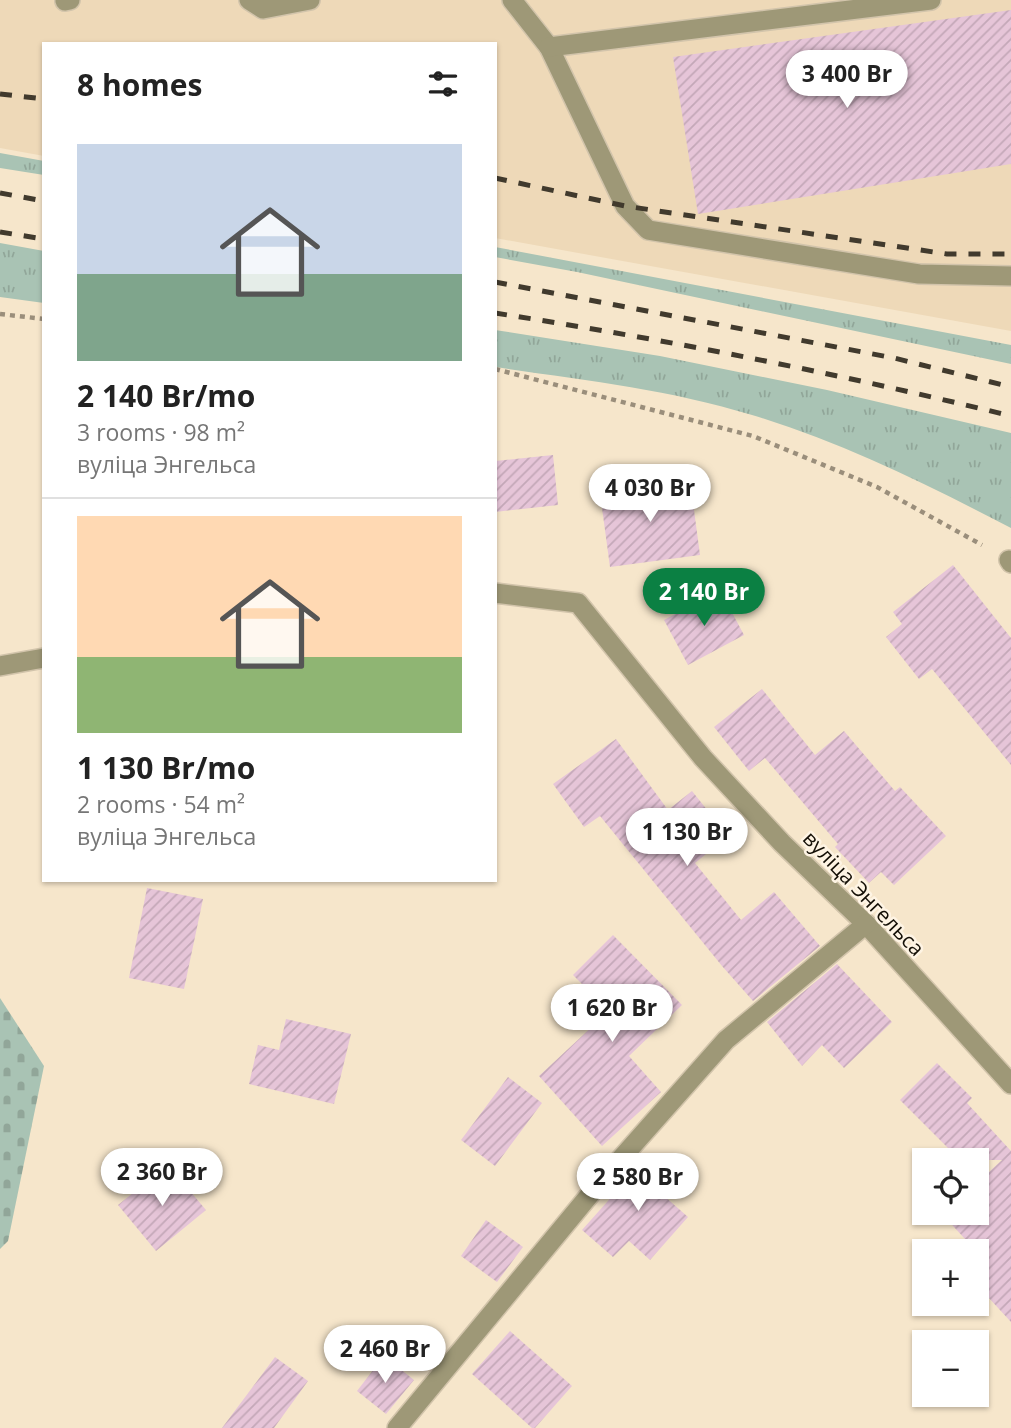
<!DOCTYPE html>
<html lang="en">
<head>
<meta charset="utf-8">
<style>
	body { margin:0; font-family:"Open Sans",sans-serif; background:#f2f2f2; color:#222; height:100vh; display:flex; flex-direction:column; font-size:26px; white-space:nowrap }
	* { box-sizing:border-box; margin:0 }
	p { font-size:23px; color:#767676 }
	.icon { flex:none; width:38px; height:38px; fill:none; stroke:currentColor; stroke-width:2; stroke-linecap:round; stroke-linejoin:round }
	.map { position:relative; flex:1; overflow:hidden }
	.side { position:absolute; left:42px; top:42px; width:455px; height:840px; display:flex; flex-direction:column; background:#fff; border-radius:0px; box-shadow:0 2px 5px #0004 }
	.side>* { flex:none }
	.buttons { position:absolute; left:912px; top:1148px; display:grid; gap:14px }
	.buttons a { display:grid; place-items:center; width:77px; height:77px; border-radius:0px; background:#fff; box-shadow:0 2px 5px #0004; font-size:35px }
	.price { position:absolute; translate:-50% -60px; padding:0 16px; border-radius:24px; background:#fff; color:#222; font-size:23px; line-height:46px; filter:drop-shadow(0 2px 4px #0008) }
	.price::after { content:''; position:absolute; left:50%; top:42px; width:21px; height:16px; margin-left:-10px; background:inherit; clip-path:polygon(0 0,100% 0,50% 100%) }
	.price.current { background:#0b8043; color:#fff }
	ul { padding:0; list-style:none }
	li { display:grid; align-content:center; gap:14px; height:371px; padding:0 35px }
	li+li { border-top:2px solid #e0e0e0 }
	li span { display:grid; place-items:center; height:217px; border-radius:0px; color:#555 }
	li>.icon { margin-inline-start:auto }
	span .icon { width:126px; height:126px; fill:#fffc; stroke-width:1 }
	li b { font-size:30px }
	h2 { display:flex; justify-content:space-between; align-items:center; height:84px; padding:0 35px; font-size:30px }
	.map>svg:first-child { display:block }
	.built { fill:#eed9b8 }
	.grass { fill:url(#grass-tufts) }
	.cemetery { fill:url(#cemetery-stones) }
	.building { fill:url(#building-hatch) }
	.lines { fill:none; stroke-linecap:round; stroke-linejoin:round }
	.service-casing { stroke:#d2c4ab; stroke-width:22 }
	.minor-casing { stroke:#d2c4ab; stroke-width:22 }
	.path { stroke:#9a8e7b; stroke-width:4.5; stroke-dasharray:5 5; stroke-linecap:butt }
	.service { stroke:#9e9877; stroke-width:19 }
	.minor { stroke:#9e9877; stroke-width:19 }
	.rail { stroke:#413a2d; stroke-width:5; stroke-dasharray:12 12; stroke-linecap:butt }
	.labels { text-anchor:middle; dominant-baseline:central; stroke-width:5; stroke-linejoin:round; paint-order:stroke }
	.street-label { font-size:21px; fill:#140f06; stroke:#fef4e4 }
</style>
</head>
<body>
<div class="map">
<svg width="1011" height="1428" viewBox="0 0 1011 1428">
	<defs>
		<pattern id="grass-tufts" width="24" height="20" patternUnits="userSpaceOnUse" patternTransform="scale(1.75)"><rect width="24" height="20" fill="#a9c3b4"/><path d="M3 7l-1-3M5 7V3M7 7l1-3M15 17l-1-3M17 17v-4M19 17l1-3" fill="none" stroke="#91a699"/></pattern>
		<pattern id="cemetery-stones" width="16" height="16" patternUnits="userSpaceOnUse" patternTransform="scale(1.75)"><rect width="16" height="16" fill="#a9c3b4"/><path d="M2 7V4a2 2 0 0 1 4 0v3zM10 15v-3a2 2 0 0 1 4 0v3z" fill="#91a699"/></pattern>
		<pattern id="building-hatch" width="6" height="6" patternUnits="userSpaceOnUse" patternTransform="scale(1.75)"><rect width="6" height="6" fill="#e6c5d8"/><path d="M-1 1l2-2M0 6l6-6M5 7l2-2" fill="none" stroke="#c4a8b8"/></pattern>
	</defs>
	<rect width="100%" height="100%" fill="#f6e6cb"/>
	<!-- built -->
	<path class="built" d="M0,0H1011V331L495,238V44H44V156L0,148Z"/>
	<!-- grass -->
	<g class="grass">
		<path d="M0,153L44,161V175L0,168Z"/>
		<path d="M0,243L44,251V303L0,297Z"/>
		<path d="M495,247L1011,345V364L577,272L495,257Z"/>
		<path d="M495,330L660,356L827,390L1011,433V528C928,485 842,442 752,415C668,389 582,380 495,367Z"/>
	</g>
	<!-- cemetery -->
	<path class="cemetery" d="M0,998L44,1066L8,1241L0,1249Z"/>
	<!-- building -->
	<g class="building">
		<path d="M1011,10V164L698,214L673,57Z"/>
		<path d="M553,455L558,505L495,512V461Z"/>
		<path d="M690,480L700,555L610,567L600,493Z"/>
		<path d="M953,565L1011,638V765L932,669L919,679L886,637L902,624L893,612Z"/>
		<path d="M720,590L744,635L688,665L664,620Z"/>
		<path d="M762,689L815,755L844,731L895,791L900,787L946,836L894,885L881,872L869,883L835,847L838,844L765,758L749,771L714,727Z"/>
		<path d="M616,739L668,810L692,791L728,836L695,863L741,920L774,892L820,946L753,1001L722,966L600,816L584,827L553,784Z"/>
		<path d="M147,888L203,899L184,989L129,978Z"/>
		<path d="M613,935L682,1005L629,1056L661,1092L602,1146L539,1076L609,1011L573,975Z"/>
		<path d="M837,964L892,1022L844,1068L822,1045L802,1066L767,1022Z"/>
		<path d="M286,1019L351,1034L334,1104L249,1084L258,1045L279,1050Z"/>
		<path d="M937,1063L972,1098L967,1103L1011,1151V1322L976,1284V1251L943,1215L946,1213H976V1184L1002,1160H960L900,1100Z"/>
		<path d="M508,1077L542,1103L495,1166L461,1140Z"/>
		<path d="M649,1155L677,1180L663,1195L688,1217L650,1260L629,1241L613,1257L582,1230Z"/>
		<path d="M168,1165L206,1210L156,1251L118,1205Z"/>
		<path d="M486,1220L523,1247L497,1282L461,1256Z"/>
		<path d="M510,1331L572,1386L535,1428H532L472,1374Z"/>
		<path d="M384,1356L414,1380L386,1414L357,1391Z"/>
		<path d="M275,1357L308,1381L274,1428H222Z"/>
	</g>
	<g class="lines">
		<defs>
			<g id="service">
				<path d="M249,0L263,9L310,0"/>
				<path d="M512,0L549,47L625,206L648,230L919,274L1011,276"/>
				<path d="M65,1L70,0"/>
				<path d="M549,47L931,0"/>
			</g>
			<g id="minor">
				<path d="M1009,560L1011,563"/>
				<path d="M495,593L578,603L703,758L782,843L866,924L1011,1084"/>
				<path d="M0,666L44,658"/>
				<path d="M397,1428L602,1180L726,1040L866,924"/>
			</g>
		</defs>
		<!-- service casing -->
		<use href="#service" class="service-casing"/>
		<!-- minor casing -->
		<use href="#minor" class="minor-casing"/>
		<!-- path -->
		<g class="path">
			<path d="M0,314L44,319"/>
			<path d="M495,369L753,436L877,487L982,545"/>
		</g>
		<!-- service -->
		<use href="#service" class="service"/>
		<!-- minor -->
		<use href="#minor" class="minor"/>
		<!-- rail -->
		<g class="rail">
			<path d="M0,94L44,99"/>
			<path d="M495,178L625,206L947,254H1011"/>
			<path d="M0,193L44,201"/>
			<path d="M0,232L44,239"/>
			<path d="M495,282L894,358L1011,387"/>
			<path d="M495,313C669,340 841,374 1011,416"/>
		</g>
	</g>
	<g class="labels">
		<!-- street labels -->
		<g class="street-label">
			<text transform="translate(864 893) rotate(46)">вуліца Энгельса</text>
		</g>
	</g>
</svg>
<div class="buttons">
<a><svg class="icon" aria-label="locate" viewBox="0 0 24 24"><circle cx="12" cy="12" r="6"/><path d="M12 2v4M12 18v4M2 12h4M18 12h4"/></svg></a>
<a>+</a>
<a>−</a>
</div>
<b class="price" style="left:847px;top:110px">3 400 Br</b>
<b class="price" style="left:650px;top:524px">4 030 Br</b>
<b class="price current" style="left:704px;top:628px">2 140 Br</b>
<b class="price" style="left:687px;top:868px">1 130 Br</b>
<b class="price" style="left:612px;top:1044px">1 620 Br</b>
<b class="price" style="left:162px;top:1208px">2 360 Br</b>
<b class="price" style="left:638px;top:1213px">2 580 Br</b>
<b class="price" style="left:385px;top:1385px">2 460 Br</b>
<section class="side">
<h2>8 homes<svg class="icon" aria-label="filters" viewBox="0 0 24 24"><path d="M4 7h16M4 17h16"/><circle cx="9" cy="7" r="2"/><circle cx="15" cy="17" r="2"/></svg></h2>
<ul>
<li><span style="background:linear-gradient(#c9d6e8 60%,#7fa58c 0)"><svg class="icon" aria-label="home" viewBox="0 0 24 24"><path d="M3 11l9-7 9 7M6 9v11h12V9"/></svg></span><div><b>2 140 Br/mo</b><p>3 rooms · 98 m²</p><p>вуліца Энгельса</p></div></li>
<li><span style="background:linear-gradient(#ffd9b3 65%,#8fb573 0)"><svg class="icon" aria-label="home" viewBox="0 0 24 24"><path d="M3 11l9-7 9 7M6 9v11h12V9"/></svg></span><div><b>1 130 Br/mo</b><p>2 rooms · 54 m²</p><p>вуліца Энгельса</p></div></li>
</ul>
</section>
</div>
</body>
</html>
